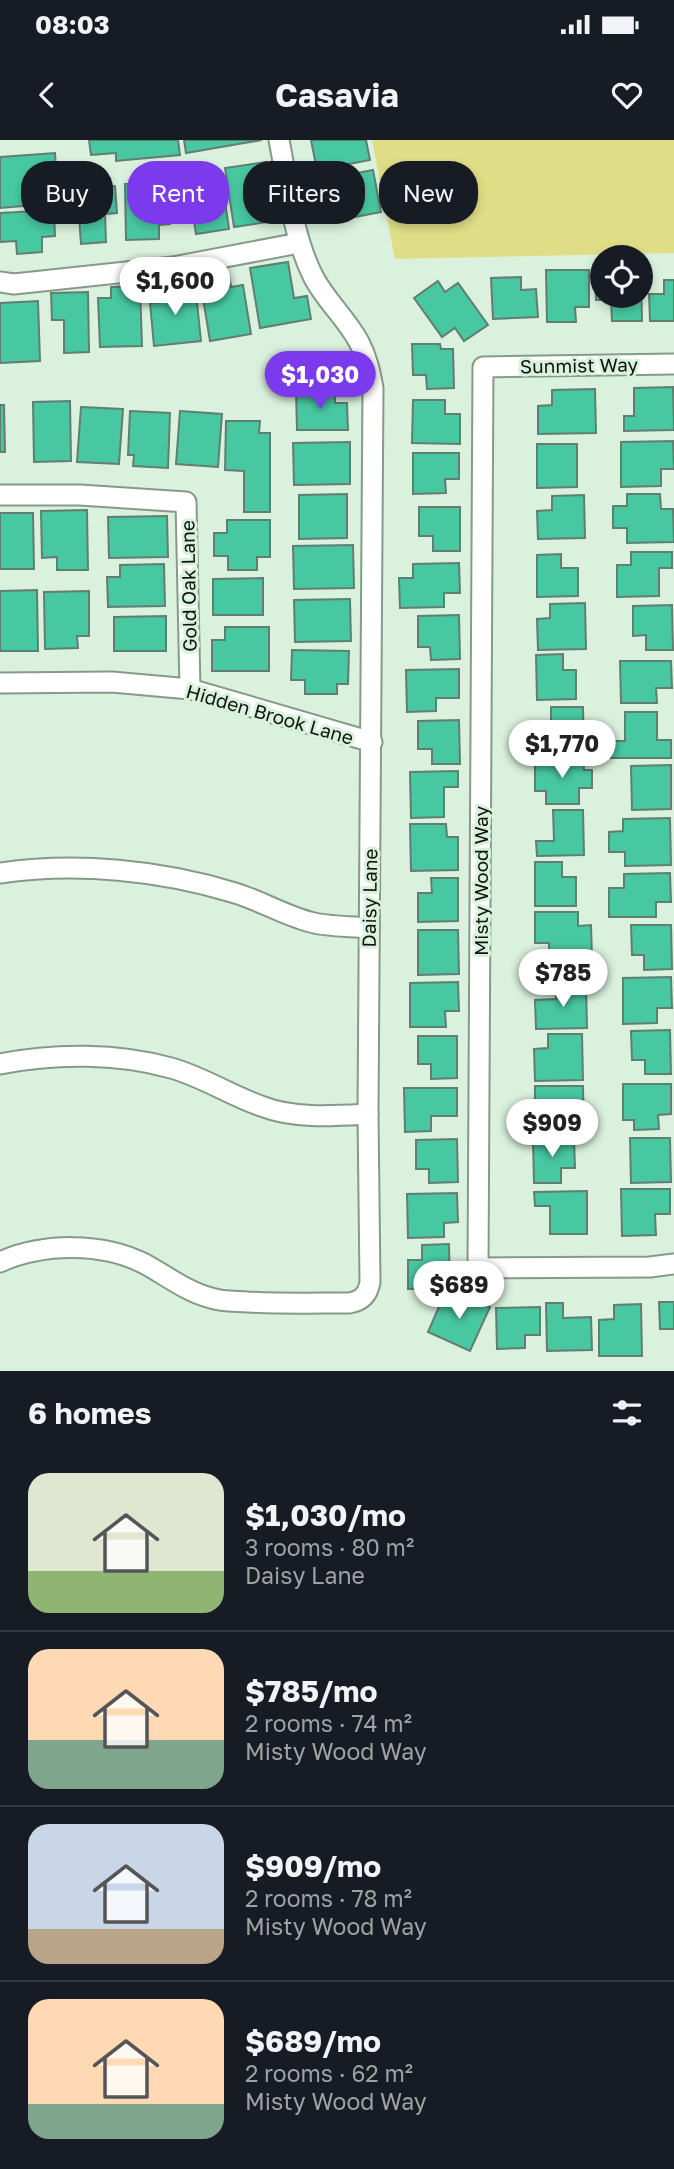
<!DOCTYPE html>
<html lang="en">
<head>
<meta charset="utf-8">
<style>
	body { margin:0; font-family:"Golos Text",sans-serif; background:#242831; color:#f1f3f6; height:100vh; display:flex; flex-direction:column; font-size:26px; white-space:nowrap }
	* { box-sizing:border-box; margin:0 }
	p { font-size:23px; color:#9ea1a6 }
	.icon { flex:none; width:38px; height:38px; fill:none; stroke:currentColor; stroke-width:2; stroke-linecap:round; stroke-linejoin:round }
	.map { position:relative; height:1231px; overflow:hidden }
	.details { display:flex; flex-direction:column; background:#171b24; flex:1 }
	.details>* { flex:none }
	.hud { position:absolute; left:21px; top:21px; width:634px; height:63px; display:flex; gap:14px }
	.buttons { position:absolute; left:590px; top:105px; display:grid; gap:14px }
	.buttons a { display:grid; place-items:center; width:63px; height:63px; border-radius:50%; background:#171b24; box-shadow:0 4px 10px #0003; font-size:35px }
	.price { position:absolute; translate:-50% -60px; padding:0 16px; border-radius:24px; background:#fff; color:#222; font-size:23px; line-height:46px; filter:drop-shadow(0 2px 4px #0008) }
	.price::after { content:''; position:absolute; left:50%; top:42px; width:21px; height:16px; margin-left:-10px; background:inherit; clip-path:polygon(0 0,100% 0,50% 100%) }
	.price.selected { background:#7c3aed; color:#fff }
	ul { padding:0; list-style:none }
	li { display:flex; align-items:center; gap:21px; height:175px; padding:0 28px }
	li+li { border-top:2px solid #363941 }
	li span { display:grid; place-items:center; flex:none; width:196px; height:140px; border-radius:21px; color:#555 }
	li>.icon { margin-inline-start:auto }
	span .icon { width:84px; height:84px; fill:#fffc; stroke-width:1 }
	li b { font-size:30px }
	h2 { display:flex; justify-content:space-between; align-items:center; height:84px; padding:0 28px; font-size:30px }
	.tag { padding:0 24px; border-radius:28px; background:#171b24; box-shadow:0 4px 10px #0003; font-size:24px; line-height:63px }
	.tag.selected { background:#7c3aed; color:#fff }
	.status { display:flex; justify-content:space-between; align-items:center; height:49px; padding:0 35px; background:#171b24; direction:ltr }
	.status svg { height:19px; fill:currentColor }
	header { display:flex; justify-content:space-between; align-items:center; height:91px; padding:0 28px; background:#171b24; font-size:32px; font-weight:700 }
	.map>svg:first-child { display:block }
	.green { fill:#dfde86 }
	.building { fill:#48c8a1; stroke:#627d72; stroke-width:2 }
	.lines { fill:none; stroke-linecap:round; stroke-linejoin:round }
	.minor-casing { stroke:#869a88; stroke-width:23 }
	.minor { stroke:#fff; stroke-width:19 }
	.labels { text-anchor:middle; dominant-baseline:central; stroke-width:6; stroke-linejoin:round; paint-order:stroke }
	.street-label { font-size:19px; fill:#0e160f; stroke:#daf1dd }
</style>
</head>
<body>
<div class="status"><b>08:03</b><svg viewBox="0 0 49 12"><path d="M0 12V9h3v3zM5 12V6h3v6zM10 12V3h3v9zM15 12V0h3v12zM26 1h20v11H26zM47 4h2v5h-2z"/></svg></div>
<header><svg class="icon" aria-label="back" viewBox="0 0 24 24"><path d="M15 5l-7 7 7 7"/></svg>Casavia<svg class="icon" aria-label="heart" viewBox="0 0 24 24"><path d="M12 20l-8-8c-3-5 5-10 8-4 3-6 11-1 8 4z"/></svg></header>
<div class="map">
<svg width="674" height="1231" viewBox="0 0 674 1231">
	<rect width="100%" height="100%" fill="#daf1dd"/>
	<!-- green -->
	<path class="green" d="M372,0H674V113L395,119Z"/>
	<!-- building -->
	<g class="building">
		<path d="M89,0H178L180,15L116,21V13L91,15Z"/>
		<path d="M184,0H262L186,13Z"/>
		<path d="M311,0H366L370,20L317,30Z"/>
		<path d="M55,13L58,63L0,68V17Z"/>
		<path d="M266,22L274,81L234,87L225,28Z"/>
		<path d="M373,30L381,72L324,83L316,41Z"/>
		<path d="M205,32L206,43L222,41L229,89L196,94L194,81L182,83L177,51L185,50L183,36Z"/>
		<path d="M169,43L170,84L159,85V99L126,100L125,44Z"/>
		<path d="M115,46L117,73L105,74L106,102L81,104L77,49Z"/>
		<path d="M54,70L55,96L42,97V112L17,114L16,101L0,102V73Z"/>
		<path d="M288,122L294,158L307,156L311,179L260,188L250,128Z"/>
		<path d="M546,130H589V167H575L576,182H547Z"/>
		<path d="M641,133L642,181H612L611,160H596L595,134H602V156H640Z"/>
		<path d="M229,135L231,147L243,145L251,194L210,201L200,140Z"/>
		<path d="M521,137V150L536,149L538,177L493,179L491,138Z"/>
		<path d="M664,140H674V181H650L649,154H664Z"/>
		<path d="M438,141L445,152L458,143L488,185L464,201L455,188L442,197L414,158Z"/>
		<path d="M185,145L186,155L196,153L201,201L154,206L150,163L162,162L161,147Z"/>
		<path d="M140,146L142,206L100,207L98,158H111V147Z"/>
		<path d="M88,152L89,212L64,213V180H52L51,153Z"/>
		<path d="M38,161L40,221L0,223V163Z"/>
		<path d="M412,204H440L441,209H453L454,248L427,249L426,235H413Z"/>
		<path d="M673,247L674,290L624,291V276H634V248Z"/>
		<path d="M595,249L596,293L538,294V266L552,265V250Z"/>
		<path d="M335,250V263H347L348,290H297L296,251Z"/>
		<path d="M413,260H445V274H460V304L412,303Z"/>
		<path d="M70,261L71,321L34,322L33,262Z"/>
		<path d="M0,265H4L5,312H0Z"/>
		<path d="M81,267L123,269L119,324L77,322Z"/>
		<path d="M130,271L170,273L168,328L133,326L134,315H128Z"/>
		<path d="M180,271L222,274L218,327L176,324Z"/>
		<path d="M226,281H260L259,293H270V372H244V331L225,330Z"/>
		<path d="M673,301L674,329H661V346L621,347V302Z"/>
		<path d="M350,302V344L294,345L293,303Z"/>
		<path d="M537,304H577V347L537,348Z"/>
		<path d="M413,313H459V339H445L446,353L413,354Z"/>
		<path d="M347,354V398L299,399V355Z"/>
		<path d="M627,354H660L661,369H673L674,402L627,403V388H613V366H627Z"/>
		<path d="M584,355L585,398L538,399L537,371L552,370V356Z"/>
		<path d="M419,367H460V411H433V396H419Z"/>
		<path d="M87,370L88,430H57V417L42,418L41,371Z"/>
		<path d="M0,373H33L34,429H0Z"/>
		<path d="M167,376L168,417L109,418L108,377Z"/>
		<path d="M227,380H270V417H257V430H228V416H214V393H227Z"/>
		<path d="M353,405L354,448L294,449L293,406Z"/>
		<path d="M631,412H672V428H659V456L617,457V425H631Z"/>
		<path d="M561,414V428H578V456L537,457V415Z"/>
		<path d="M459,423L460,453H444V467L400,468L399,438H413V424Z"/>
		<path d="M164,424L165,466L108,467L107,437H120V425Z"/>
		<path d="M263,438V475H213V439Z"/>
		<path d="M37,450L38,511H0V451Z"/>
		<path d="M89,451V496H77L78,508L45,509L44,452Z"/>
		<path d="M350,459L351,501L295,502L294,460Z"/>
		<path d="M585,463L586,509L538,510L537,479L550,478V464Z"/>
		<path d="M672,465L673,510H646V495L633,496V466Z"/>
		<path d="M459,475L460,519L431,520L430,507H418V476Z"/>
		<path d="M166,476V511H114V477Z"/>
		<path d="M225,487H269V531H212V500H225Z"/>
		<path d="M292,510L349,511L348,544H337V554H305V540H291Z"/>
		<path d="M563,514V530H576V559L537,560L536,515Z"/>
		<path d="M620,521H671L672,548H656L657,563H621Z"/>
		<path d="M459,529V558H436V571L407,572L406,530Z"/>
		<path d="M551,567H583L584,612L537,613L536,585H551Z"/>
		<path d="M625,572H657V600H671V618H611V601H625Z"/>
		<path d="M459,580L460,624H432V609H418V581Z"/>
		<path d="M583,618L584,630H592V648H579V664H546V651H535V619Z"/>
		<path d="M671,625V669L632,670L631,626Z"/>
		<path d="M458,631V647H444V677L411,678L410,632Z"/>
		<path d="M553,670H583L584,715L537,716L536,701H554Z"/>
		<path d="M670,678L671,725L625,726V712H609V692L623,691V679Z"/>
		<path d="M410,684H446L447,697H458V730L411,731Z"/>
		<path d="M535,722H562V737H576V766H535Z"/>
		<path d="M670,733L671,762H656V777H609V748H624V734Z"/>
		<path d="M431,738H458V781L418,782V753H432Z"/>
		<path d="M535,772H578V786L591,785L592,818H549V803H535Z"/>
		<path d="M631,785H671L672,829L644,830V815H632Z"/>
		<path d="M418,790H458L459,834L418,835Z"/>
		<path d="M671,837L672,868H657V883L623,884V838Z"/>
		<path d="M458,842L459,871H445L446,887H410V843Z"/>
		<path d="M586,845L587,888L536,889L535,860L556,859V846Z"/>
		<path d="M670,890L671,934H645V920H632L631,891Z"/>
		<path d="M548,894H582L583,940L535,941L534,909L548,908Z"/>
		<path d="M418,896H457V938L431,939V924H418Z"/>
		<path d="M623,944H671V974L658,975L659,989L634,990V980H623Z"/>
		<path d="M535,946H583L584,991H549V961H535Z"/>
		<path d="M404,948H457V976H431V991L405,992Z"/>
		<path d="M574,998L575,1028H561V1043H534L533,999Z"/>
		<path d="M630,998H670L671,1042L631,1043Z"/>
		<path d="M457,999L458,1042L429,1043V1029H416V1000Z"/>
		<path d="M621,1049H670V1074H655L656,1095L622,1096Z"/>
		<path d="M587,1051V1094H550V1066H535L534,1052Z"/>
		<path d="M457,1053L458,1082L444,1083V1097L408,1098L407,1054Z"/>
		<path d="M449,1104L450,1148L408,1149V1120H422V1105Z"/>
		<path d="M444,1155L460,1162L463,1155L490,1167L470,1211L428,1192Z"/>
		<path d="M659,1162H674V1189H660Z"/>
		<path d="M546,1163H563V1178L591,1177L592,1210L547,1211Z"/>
		<path d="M641,1164L642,1216H599V1180L614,1179V1165Z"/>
		<path d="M540,1167V1195H525V1208L497,1209L496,1168Z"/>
	</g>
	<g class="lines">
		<defs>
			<g id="minor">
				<path d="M0,142L14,144L173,127L299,103"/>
				<path d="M674,224L483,227L478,1128L650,1127L674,1124"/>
				<path d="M0,355H80L186,362L190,549"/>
				<path d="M0,543L112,542L190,549L372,602"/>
				<path d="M0,733C76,722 161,730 235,753C261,761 284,775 310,782C328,787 350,786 369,788"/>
				<path d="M0,924C54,913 118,913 171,928C203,937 230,955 261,966C294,979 333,976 368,974"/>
				<path d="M0,1122C43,1103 102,1102 145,1124C167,1136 187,1152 211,1158C223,1162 236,1161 248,1162C282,1164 316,1163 349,1163C362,1161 368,1154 370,1142L368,974L373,248C370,232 367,217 359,202C346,178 325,160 313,136C292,94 288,45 279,0"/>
			</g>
		</defs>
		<!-- minor casing -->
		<use href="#minor" class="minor-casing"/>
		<!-- minor -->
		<use href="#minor" class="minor"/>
	</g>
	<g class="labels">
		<!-- street labels -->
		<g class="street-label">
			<text transform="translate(579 225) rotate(-1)">Sunmist Way</text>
			<text transform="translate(188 446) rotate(-91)">Gold Oak Lane</text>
			<text transform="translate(270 574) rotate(16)">Hidden Brook Lane</text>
			<text transform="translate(480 741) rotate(-90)">Misty Wood Way</text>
			<text transform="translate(369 758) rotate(-89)">Daisy Lane</text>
		</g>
	</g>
</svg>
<div class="buttons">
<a><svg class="icon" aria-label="locate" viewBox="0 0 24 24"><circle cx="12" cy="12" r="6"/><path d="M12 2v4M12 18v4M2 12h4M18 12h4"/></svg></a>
</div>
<b class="price" style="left:175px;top:177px">$1,600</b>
<b class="price selected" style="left:320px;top:271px">$1,030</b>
<b class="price" style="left:562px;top:640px">$1,770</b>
<b class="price" style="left:563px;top:869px">$785</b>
<b class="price" style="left:552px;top:1019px">$909</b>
<b class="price" style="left:459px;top:1181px">$689</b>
<div class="hud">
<a class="tag">Buy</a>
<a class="tag selected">Rent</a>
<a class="tag">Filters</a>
<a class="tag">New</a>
</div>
</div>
<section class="details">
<h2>6 homes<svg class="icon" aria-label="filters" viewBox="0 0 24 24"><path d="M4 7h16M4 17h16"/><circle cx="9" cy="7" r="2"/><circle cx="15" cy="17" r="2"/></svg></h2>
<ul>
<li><span style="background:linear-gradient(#dfe7d0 70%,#8fb573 0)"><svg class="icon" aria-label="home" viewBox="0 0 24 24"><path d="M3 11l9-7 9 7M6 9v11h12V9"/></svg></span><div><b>$1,030/mo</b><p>3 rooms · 80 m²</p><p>Daisy Lane</p></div></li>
<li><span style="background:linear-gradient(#ffd9b3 65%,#7fa58c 0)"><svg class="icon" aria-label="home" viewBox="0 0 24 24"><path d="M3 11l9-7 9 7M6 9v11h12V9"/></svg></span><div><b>$785/mo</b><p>2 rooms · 74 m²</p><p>Misty Wood Way</p></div></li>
<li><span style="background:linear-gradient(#c9d6e8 75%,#b9a48a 0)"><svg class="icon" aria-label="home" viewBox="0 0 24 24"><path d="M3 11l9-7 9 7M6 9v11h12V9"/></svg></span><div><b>$909/mo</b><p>2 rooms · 78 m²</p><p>Misty Wood Way</p></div></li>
<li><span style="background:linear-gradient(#ffd9b3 75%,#7fa58c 0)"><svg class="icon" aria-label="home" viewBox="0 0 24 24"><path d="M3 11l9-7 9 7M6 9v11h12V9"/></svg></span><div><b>$689/mo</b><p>2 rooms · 62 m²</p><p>Misty Wood Way</p></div></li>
</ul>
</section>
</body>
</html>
